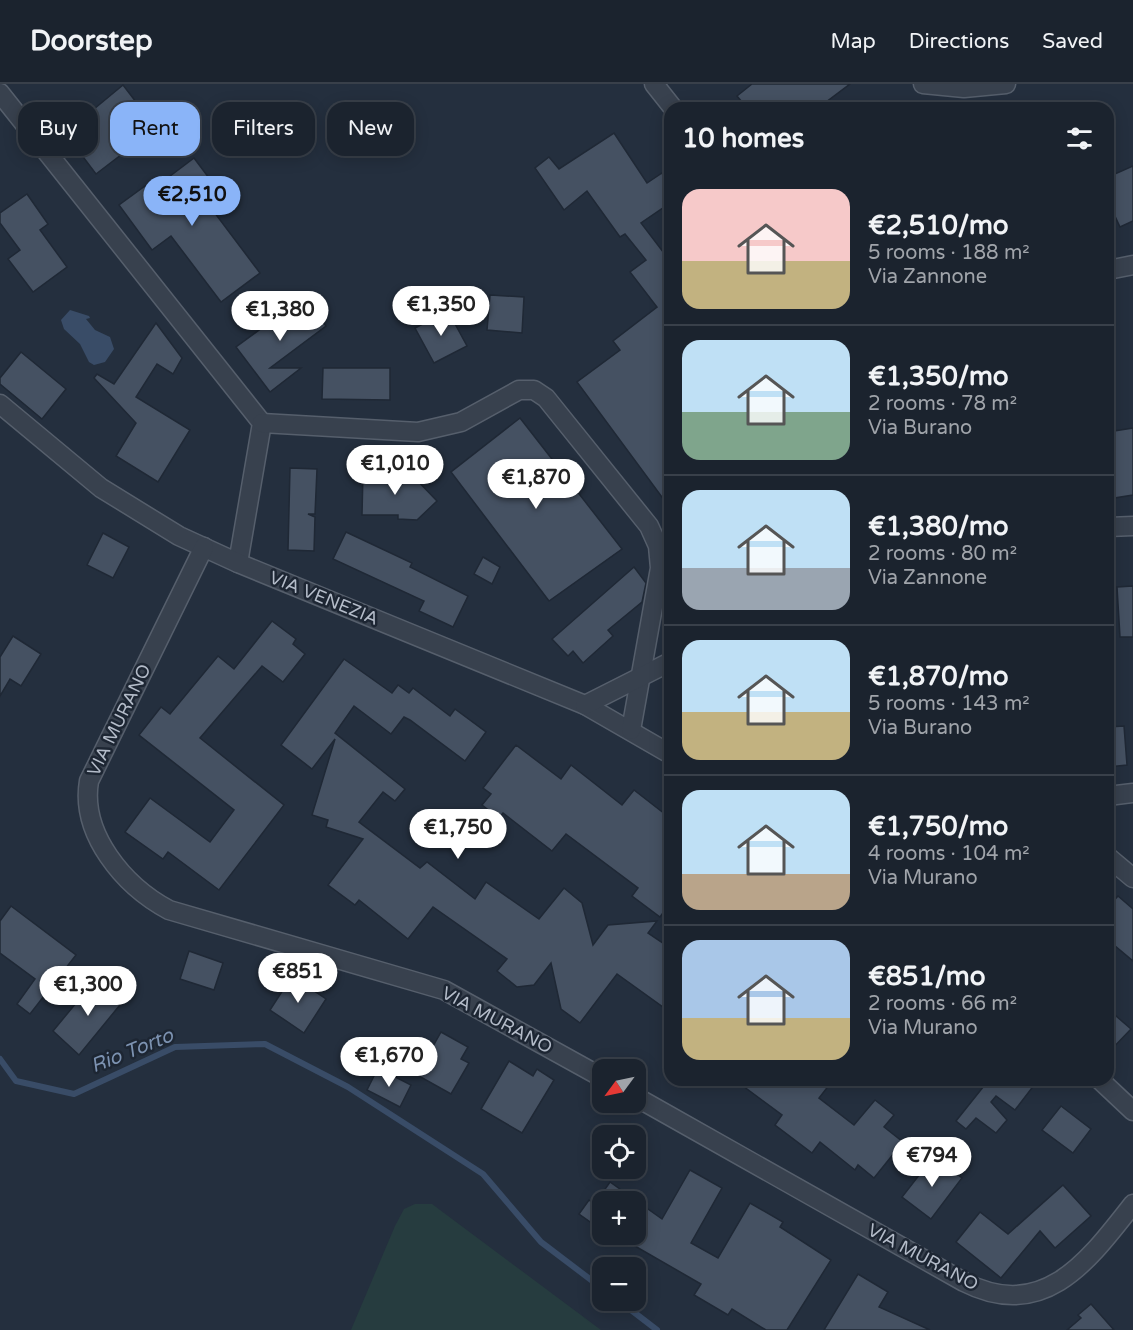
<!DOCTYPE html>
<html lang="en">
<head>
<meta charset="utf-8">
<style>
	body { margin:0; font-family:"Varela Round",sans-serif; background:#282f3a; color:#f1f3f6; height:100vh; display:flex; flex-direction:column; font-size:22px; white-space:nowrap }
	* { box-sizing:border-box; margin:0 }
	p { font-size:20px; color:#a0a4aa }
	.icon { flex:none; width:33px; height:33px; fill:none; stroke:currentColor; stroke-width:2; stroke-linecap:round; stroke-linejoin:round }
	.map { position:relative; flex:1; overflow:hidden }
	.details { position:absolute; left:664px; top:18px; width:450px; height:984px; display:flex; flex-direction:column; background:#1b232e; border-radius:18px; box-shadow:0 3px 15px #0003,0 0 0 2px #39404a }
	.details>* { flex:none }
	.top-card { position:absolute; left:18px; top:18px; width:556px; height:54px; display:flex; gap:12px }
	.needle { width:39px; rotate:237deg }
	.fabs { position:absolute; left:592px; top:975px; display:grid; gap:12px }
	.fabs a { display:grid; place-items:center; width:54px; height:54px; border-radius:12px; background:#1b232e; box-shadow:0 3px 15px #0003,0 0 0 2px #39404a; font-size:30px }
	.price { position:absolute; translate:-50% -51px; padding:0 14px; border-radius:21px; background:#fff; color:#222; font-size:20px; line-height:39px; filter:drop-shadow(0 2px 3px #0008) }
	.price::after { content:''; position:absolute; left:50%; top:36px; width:18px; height:14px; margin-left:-9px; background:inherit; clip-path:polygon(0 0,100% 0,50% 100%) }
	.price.selected { background:#8ab4f8; color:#111 }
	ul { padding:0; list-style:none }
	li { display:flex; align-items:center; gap:18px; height:150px; padding:0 18px }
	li+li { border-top:2px solid #39404a }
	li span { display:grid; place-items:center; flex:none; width:168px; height:120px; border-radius:18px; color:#555 }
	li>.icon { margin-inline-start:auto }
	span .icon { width:72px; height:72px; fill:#fffc; stroke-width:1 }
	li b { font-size:26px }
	h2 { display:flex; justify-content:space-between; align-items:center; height:72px; padding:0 18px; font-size:26px }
	.chip { padding:0 21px; border-radius:18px; background:#1b232e; box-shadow:0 3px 15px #0003,0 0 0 2px #39404a; font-size:21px; line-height:54px }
	.chip.selected { background:#8ab4f8; color:#111 }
	header { display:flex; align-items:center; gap:36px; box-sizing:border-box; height:84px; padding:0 30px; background:#1b232e; border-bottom:2px solid #39404a }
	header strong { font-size:28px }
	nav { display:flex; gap:33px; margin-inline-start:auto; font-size:21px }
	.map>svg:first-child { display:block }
	.green { fill:#263c3f }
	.water { fill:#394c67 }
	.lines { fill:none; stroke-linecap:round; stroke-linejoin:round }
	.stream { stroke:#394c67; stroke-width:6 }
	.building { fill:#455162; stroke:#1f2835; stroke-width:1.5 }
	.minor-casing { stroke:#565f6c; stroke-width:21 }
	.minor { stroke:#38414e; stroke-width:18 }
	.labels { text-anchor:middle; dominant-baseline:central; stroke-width:5; stroke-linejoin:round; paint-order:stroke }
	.street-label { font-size:18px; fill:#b4bcc9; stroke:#1d2633 }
	.water-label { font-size:20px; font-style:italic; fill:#7c92b1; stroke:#1d2633 }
</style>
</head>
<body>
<header>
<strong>Doorstep</strong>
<nav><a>Map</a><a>Directions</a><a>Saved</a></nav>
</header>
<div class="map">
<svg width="1133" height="1246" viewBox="0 0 1133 1246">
	<rect width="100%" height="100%" fill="#242f3e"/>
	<!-- green -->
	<path class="green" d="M415,1120H432L601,1246H351L395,1142L404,1125Z"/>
	<!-- water -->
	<path class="water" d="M70,226L89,232L90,234L86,235L95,246L110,253L114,265L105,278L94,281L89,278L80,260L64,245L61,236Z"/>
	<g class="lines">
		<!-- stream -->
		<g class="stream">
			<path d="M0,975L16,997L74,1010L175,963L265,960L348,1003L483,1090L541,1158L603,1205"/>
			<path d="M618,1216L657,1246"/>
		</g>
	</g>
	<!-- building -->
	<g class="building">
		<path d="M752,0H850L818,24H747L737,12Z"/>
		<path d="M123,1L156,44L96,90L65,49Z"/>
		<path d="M614,49L647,99L662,89L670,102V119L641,139L670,177V424L577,298L620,266L613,257L657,223L630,188L646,176L625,150L620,153L587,107L564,126L535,84L549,73L559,85Z"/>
		<path d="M194,74L227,118L214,128L260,189L221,218L171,152L152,166L119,121L145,102L149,108Z"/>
		<path d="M1133,82V137L1120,143L1108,117V93Z"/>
		<path d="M27,110L48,140L40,146L67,183L33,208L8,175L20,166L0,139V129Z"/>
		<path d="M490,211L524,213L522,249L487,246Z"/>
		<path d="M304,213L326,242L270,284H301L270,308L236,263Z"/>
		<path d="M448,227L467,262L434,279L415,244Z"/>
		<path d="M156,239L182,274L173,290L157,280L136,313L190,346L158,398L116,372L136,339L94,294L97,290L114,300Z"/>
		<path d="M21,268L66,305L42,335L0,300V294Z"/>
		<path d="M323,284H390V316L322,315Z"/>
		<path d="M520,334L622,465L549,517L451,388Z"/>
		<path d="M1133,344V411L1108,415V348Z"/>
		<path d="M290,384L317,385L315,430H308L315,433L314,467L288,466Z"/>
		<path d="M363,388L410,389L437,417L417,436L398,435V431H362Z"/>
		<path d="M346,448L412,479L410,483L468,512L453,543L419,527L424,517L333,475Z"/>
		<path d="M103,449L129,463L113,494L87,481Z"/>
		<path d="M483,473L500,483L492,500L474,490Z"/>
		<path d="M634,483L646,499L642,518L608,546L613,552L583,579L573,567L568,572L552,555Z"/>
		<path d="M1133,502V553H1120L1117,503Z"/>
		<path d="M272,537L296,555L293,560L305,570L283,598L262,582L200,654L284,721L219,806L168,768L163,775L125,748L150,714L210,758L234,726L139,651L161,623L170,630L218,572L234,585Z"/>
		<path d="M13,552L41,570L21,602L10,595L0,612V573Z"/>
		<path d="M344,575L392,609L398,601L409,609L413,604L450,632L455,625L486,648L465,677L410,636L404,633L391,650L354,622L335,649L405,705L395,717L383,708L359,738L420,784L427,778L475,815L486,798L539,835L564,804L582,819L593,861L608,841L657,837L648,849L670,864V928L617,890L580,939L561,925L551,879L534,901L517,903L497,887L507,875L433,823L408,855L359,816L355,821L328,801L363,755L326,743L328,736L312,731L335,655L312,685L281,661Z"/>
		<path d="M1124,642L1127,681L1108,683V643Z"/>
		<path d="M516,661L561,695L571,681L622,721L634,706L670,734V819L660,833L632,812L638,804L566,750L552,767L503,729L499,734L482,721L491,710L483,704Z"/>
		<path d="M1118,812L1133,825V877L1108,856V823Z"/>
		<path d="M11,822L76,871L30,930L17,920L35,895L0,869V837Z"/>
		<path d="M189,867L223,879L214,906L180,895Z"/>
		<path d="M292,892L326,915L304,949L270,926Z"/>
		<path d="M103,898L124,916L79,971L53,947L91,901L97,905Z"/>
		<path d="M1108,925L1131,945L1108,969Z"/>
		<path d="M441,948L468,963L461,975L469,979L451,1010L417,991Z"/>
		<path d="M509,977L533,992L537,985L554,996L522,1049L481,1025Z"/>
		<path d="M378,984L411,1001L400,1023L367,1006Z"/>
		<path d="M735,996H833L819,1014L854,1041L875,1016L894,1031L884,1043L903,1058L874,1094L858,1081L855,1086L820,1058L812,1069L775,1041L782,1031Z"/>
		<path d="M975,996H1038L1015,1026L996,1012L991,1018L1007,1036L996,1049L976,1034L966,1045L956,1037L984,1002Z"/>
		<path d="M1061,1022L1091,1045L1073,1069L1042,1046Z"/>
		<path d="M934,1072L962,1094L931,1135L902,1113Z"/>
		<path d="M690,1086L722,1104L691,1159L718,1174L750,1119L783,1138L780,1143L831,1176L787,1246H766L732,1225L728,1231L694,1211L701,1200L614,1150H636V1118H596L610,1098L662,1135Z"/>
		<path d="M1063,1101L1091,1132L1055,1164L1040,1147L1001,1194L956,1158L980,1128L1008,1150Z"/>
		<path d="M589,1116L603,1127V1147L579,1130Z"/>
		<path d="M858,1190L888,1208L879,1223L930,1246H824Z"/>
		<path d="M1091,1220L1114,1246H1067L1081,1234L1078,1231Z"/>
	</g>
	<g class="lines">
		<defs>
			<g id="minor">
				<path d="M654,0L673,24"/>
				<path d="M923,0L964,4L1006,0"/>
				<path d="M0,9L262,339L238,479"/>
				<path d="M1108,186L1133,181"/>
				<path d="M0,320L101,404L179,452L238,479L585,621L670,670"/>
				<path d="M262,339L418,348L461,338L519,306H534L546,314L649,442L658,462L660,484L631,646"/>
				<path d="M1108,443L1133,442"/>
				<path d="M204,463L89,697C80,750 124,802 169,826L444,906L603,994"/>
				<path d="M585,621L670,578"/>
				<path d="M1108,712L1133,709"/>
				<path d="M1108,773L1133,794"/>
				<path d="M1100,996L1133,1027"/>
				<path d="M636,1013L964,1198C1044,1239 1089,1176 1133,1120"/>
			</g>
		</defs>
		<!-- minor casing -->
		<use href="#minor" class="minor-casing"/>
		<!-- minor -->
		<use href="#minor" class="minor"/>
	</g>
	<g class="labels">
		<!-- street labels -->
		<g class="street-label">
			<text transform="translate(324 514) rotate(22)">VIA VENEZIA</text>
			<text transform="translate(119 636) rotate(-64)">VIA MURANO</text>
			<text transform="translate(497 936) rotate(28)">VIA MURANO</text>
			<text transform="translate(923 1173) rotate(28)">VIA MURANO</text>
		</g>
		<!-- water labels -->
		<g class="water-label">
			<text transform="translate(132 967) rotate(-22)">Rio Torto</text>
		</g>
	</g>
</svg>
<div class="fabs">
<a><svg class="needle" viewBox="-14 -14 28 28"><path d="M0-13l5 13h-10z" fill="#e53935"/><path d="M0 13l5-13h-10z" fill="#a0a4aa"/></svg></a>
<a><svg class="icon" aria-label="locate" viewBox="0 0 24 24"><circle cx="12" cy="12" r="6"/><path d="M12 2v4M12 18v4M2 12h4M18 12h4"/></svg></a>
<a>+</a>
<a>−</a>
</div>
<b class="price selected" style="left:192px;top:143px">€2,510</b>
<b class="price" style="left:441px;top:253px">€1,350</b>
<b class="price" style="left:280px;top:258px">€1,380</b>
<b class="price" style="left:395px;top:412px">€1,010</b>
<b class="price" style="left:536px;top:426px">€1,870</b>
<b class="price" style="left:458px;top:776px">€1,750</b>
<b class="price" style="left:298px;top:920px">€851</b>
<b class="price" style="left:88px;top:933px">€1,300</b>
<b class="price" style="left:389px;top:1004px">€1,670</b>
<b class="price" style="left:932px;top:1104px">€794</b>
<div class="top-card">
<a class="chip">Buy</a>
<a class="chip selected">Rent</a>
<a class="chip">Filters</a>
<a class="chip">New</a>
</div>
<section class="details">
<h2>10 homes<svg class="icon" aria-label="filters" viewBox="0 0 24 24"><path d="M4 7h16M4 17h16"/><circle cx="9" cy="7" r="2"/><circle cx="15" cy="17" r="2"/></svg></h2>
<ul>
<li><span style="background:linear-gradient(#f6c9c9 60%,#c2b280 0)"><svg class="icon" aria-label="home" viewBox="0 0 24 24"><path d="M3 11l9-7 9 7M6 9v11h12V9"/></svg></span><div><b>€2,510/mo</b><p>5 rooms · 188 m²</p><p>Via Zannone</p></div></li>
<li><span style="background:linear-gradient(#bfe0f5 60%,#7fa58c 0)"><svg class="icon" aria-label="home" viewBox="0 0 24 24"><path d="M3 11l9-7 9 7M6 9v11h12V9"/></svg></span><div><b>€1,350/mo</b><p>2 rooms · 78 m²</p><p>Via Burano</p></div></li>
<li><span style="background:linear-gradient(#bfe0f5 65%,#9aa5b1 0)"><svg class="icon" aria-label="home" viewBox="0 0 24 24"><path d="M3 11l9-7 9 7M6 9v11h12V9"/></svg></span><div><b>€1,380/mo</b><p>2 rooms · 80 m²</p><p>Via Zannone</p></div></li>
<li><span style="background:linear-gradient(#bfe0f5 60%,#c2b280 0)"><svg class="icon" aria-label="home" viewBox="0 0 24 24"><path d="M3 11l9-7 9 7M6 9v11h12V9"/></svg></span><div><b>€1,870/mo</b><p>5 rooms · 143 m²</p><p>Via Burano</p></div></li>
<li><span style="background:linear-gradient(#bfe0f5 70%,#b9a48a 0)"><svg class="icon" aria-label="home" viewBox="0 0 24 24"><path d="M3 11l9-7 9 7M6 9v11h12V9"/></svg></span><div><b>€1,750/mo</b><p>4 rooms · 104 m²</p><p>Via Murano</p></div></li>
<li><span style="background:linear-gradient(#a9c7e8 65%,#c2b280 0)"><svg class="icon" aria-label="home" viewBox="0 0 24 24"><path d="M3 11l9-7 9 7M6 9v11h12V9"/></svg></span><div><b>€851/mo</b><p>2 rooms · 66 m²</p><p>Via Murano</p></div></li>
</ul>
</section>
</div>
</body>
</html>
